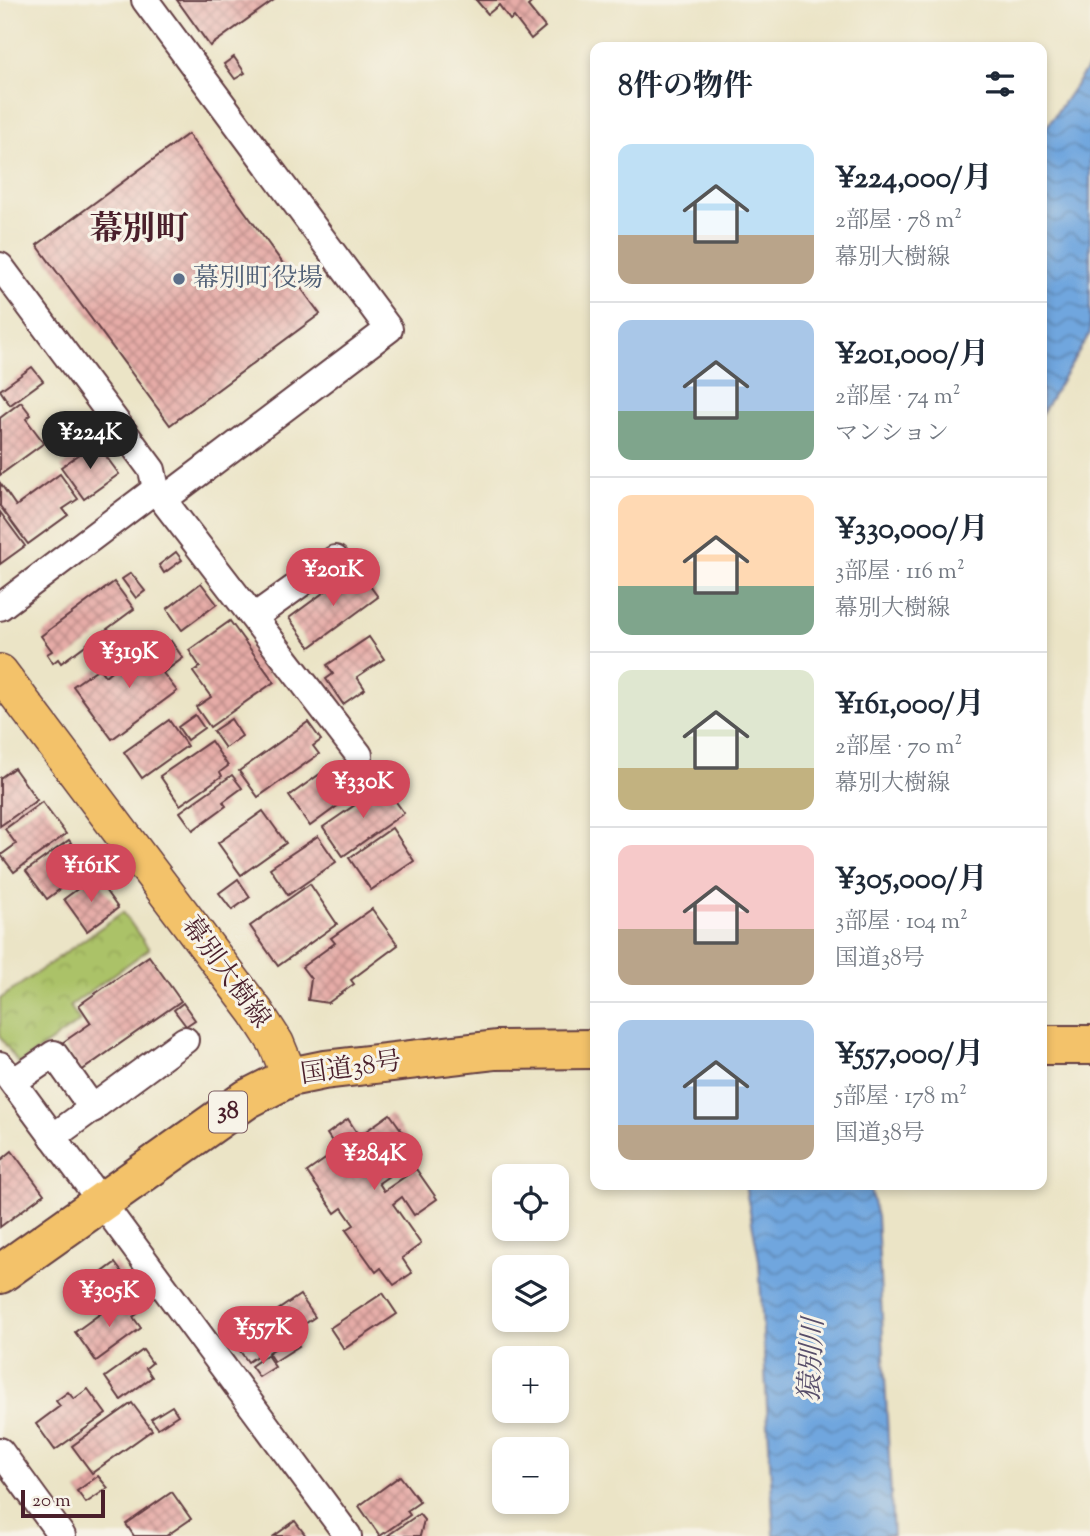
<!DOCTYPE html>
<html lang="ja">
<head>
<meta charset="utf-8">
<style>
	body { margin:0; font-family:"Sorts Mill Goudy","Noto Serif JP",serif; background:#f6f6f7; color:#1f2937; height:100vh; display:flex; flex-direction:column; font-size:26px; white-space:nowrap }
	* { box-sizing:border-box; margin:0 }
	p { font-size:23px; color:#747a83 }
	.icon { flex:none; width:38px; height:38px; fill:none; stroke:currentColor; stroke-width:2; stroke-linecap:round; stroke-linejoin:round }
	.map { position:relative; flex:1; overflow:hidden }
	.panel { position:absolute; left:590px; top:42px; width:457px; height:1148px; display:flex; flex-direction:column; background:#fff; border-radius:14px; box-shadow:0 4px 10px #0003 }
	.panel>* { flex:none }
	.tools { position:absolute; left:492px; top:1164px; display:grid; gap:14px }
	.tools a { display:grid; place-items:center; width:77px; height:77px; border-radius:14px; background:#fff; box-shadow:0 4px 10px #0003; font-size:35px }
	.scale { position:absolute; left:21px; bottom:18px; width:84px; box-sizing:border-box; padding-left:7px; border:4px solid #4a1f2b; border-top:0; font-size:19px; line-height:24px; white-space:nowrap; color:#4a1f2b; -webkit-text-stroke:5px #f7f3e8; paint-order:stroke }
	.price { position:absolute; translate:-50% -60px; padding:0 16px; border-radius:24px; background:#d1495b; color:#fff; font-size:23px; line-height:46px; filter:drop-shadow(0 2px 4px #0008) }
	.price::after { content:''; position:absolute; left:50%; top:42px; width:21px; height:16px; margin-left:-10px; background:inherit; clip-path:polygon(0 0,100% 0,50% 100%) }
	.price.selected { background:#222; color:#fff }
	ul { padding:0; list-style:none }
	li { display:flex; align-items:center; gap:21px; height:175px; padding:0 28px }
	li+li { border-top:2px solid #e0e1e3 }
	li span { display:grid; place-items:center; flex:none; width:196px; height:140px; border-radius:14px; color:#555 }
	li>.icon { margin-inline-start:auto }
	span .icon { width:84px; height:84px; fill:#fffc; stroke-width:1 }
	li b { font-size:30px }
	h2 { display:flex; justify-content:space-between; align-items:center; height:84px; padding:0 28px; font-size:30px }
	.map>svg:first-child { display:block }
	.park { fill:url(#park-crowns); stroke:#7a7049; stroke-width:2 }
	.water { fill:url(#water-waves); stroke:#5d6284; stroke-width:2 }
	.building { fill:url(#building-cross-hatch) }
	.lines { fill:none; stroke-linecap:round; stroke-linejoin:round }
	.minor-casing { stroke:#623d42; stroke-width:30 }
	.major-casing { stroke:#623d42; stroke-width:38 }
	.highway-casing { stroke:#623d42; stroke-width:42 }
	.minor { stroke:#fff; stroke-width:26 }
	.major { stroke:#f3c26a; stroke-width:35 }
	.highway { stroke:#f3c26a; stroke-width:38 }
	.service-dot { fill:#5c6f8a; stroke:#f7f3e8; stroke-width:2.5 }
	.labels { text-anchor:middle; dominant-baseline:central; stroke-width:6; stroke-linejoin:round; paint-order:stroke }
	.shield { fill:#f7f3e8; stroke:#7e5f64; stroke-width:2 }
	.shield-label { font-size:24px; font-weight:bold; fill:#4a1f2b }
	.service-label { font-size:26px; fill:#4e5e75; stroke:#f7f3e8; text-anchor:start }
	.street-label { font-size:26px; fill:#4a1f2b; stroke:#f7f3e8 }
	.water-label { font-size:28px; font-style:italic; fill:#574e6a; stroke:#f7f3e8 }
	.district-label { font-size:33px; font-weight:bold; fill:#4a1f2b; stroke:#f7f3e8 }
</style>
</head>
<body>
<div class="map">
<svg width="1090" height="1536" viewBox="0 0 1090 1536">
	<defs>
		<pattern id="park-crowns" width="20" height="18" patternUnits="userSpaceOnUse" patternTransform="scale(1.75)"><rect width="20" height="18" fill="#abc267"/><path d="M2 6a3 3 0 1 1 6 0M12 15a3 3 0 1 1 6 0" fill="none" stroke="#95a65a"/></pattern>
		<pattern id="water-waves" width="16" height="10" patternUnits="userSpaceOnUse" patternTransform="scale(1.75)"><rect width="16" height="10" fill="#70a6de"/><path d="M0 5q4-4 8 0t8 0" fill="none" stroke="#5e87b4"/></pattern>
		<pattern id="building-cross-hatch" width="8" height="8" patternUnits="userSpaceOnUse" patternTransform="scale(1.75)"><rect width="8" height="8" fill="#e6aca7"/><path d="M0 0l8 8M0 8l8-8" fill="none" stroke="#bc8b88"/></pattern>
	</defs>
	<rect width="100%" height="100%" fill="#f7f3e8"/>
	<filter id="ink" filterUnits="userSpaceOnUse"><feTurbulence type="fractalNoise" baseFrequency=".0143" numOctaves="2"/><feDisplacementMap in="SourceGraphic" scale="14" xChannelSelector="R" yChannelSelector="G"/><feConvolveMatrix kernelMatrix="1 2 1 2 8 2 1 2 1" color-interpolation-filters="sRGB"/></filter>
	<filter id="wash" filterUnits="userSpaceOnUse"><feTurbulence type="fractalNoise" baseFrequency=".00686" numOctaves="4" result="noise"/><feDisplacementMap in="SourceGraphic" scale="28" xChannelSelector="R" yChannelSelector="G"/><feGaussianBlur stdDeviation="1.57" result="paint"/><feColorMatrix in="noise" values="0 0 0 0 0 0 0 0 0 0 0 0 0 0 0 0 0 1.4 0 .05"/><feComposite in="paint" operator="in"/></filter>
	<g filter="url(#wash)">
		<rect width="100%" height="100%" fill="#ebe4c6"/>
		<!-- park -->
		<path class="park" d="M123,912L149,949L70,1006L80,1021L19,1064L0,1037V999Z"/>
		<!-- water -->
		<g class="water">
			<path d="M1090,64V333L1041,415V135Z"/>
			<path d="M745,1185H869L877,1217L893,1536H774L759,1260Z"/>
		</g>
		<g id="blocks">
			<!-- building -->
			<g class="building">
				<path d="M177,0H274L210,46Z"/>
				<path d="M476,0H529L531,3L528,6L545,27L531,39L514,17L510,20L499,5L488,14Z"/>
				<path d="M234,57L245,73L235,79L224,64Z"/>
				<path d="M188,134L320,314L170,425L37,245Z"/>
				<path d="M32,367L43,381L10,405L0,390Z"/>
				<path d="M21,402L31,415L26,419L44,443L0,475V418Z"/>
				<path d="M96,443L119,474L84,499L61,467Z"/>
				<path d="M60,474L78,499L63,509L68,515L28,544L0,506V483L16,506Z"/>
				<path d="M0,512L25,546L0,564Z"/>
				<path d="M176,552L182,560L164,573L159,565Z"/>
				<path d="M357,568L378,597L310,647L289,618Z"/>
				<path d="M131,573L145,591L136,598L122,579Z"/>
				<path d="M114,582L134,609L61,663L58,659L53,663L47,654L52,651L41,636Z"/>
				<path d="M201,583L217,604L182,630L167,609Z"/>
				<path d="M230,621L274,682L210,727L196,707L211,697L193,672L200,667L189,650Z"/>
				<path d="M369,637L384,659L357,677L365,689L343,704L326,679L333,674L327,665Z"/>
				<path d="M171,641L183,658L163,673L177,691L112,739L73,686L99,668L105,676L121,663L126,669L149,652L151,656Z"/>
				<path d="M195,715L204,728L187,740L178,727Z"/>
				<path d="M231,719L242,736L225,748L213,731Z"/>
				<path d="M169,720L187,746L142,778L124,752Z"/>
				<path d="M308,722L321,740L313,746L319,754L258,797L239,771Z"/>
				<path d="M211,741L228,766L220,772L222,776L180,805L160,776Z"/>
				<path d="M334,764L355,793L310,826L289,796Z"/>
				<path d="M14,768L37,800L0,826V778Z"/>
				<path d="M232,775L242,788L223,802L226,806L193,830L180,812Z"/>
				<path d="M384,785L404,813L343,856L323,827Z"/>
				<path d="M42,802L66,834L14,872L1,855L16,844L5,829Z"/>
				<path d="M263,811L286,843L241,875L218,843Z"/>
				<path d="M392,828L414,861L371,890L349,858Z"/>
				<path d="M318,836L336,862L288,895L270,868Z"/>
				<path d="M69,840L92,871L74,885L71,881L47,899L26,871Z"/>
				<path d="M95,876L118,908L87,931L64,899Z"/>
				<path d="M238,879L250,897L232,910L219,893Z"/>
				<path d="M310,884L337,924L278,966L250,926Z"/>
				<path d="M372,909L398,945L351,980L354,984L328,1003L308,1000L311,979L302,967L335,943L331,938Z"/>
				<path d="M149,956L181,1001L81,1071L62,1043L91,1023L79,1005Z"/>
				<path d="M183,1003L195,1020L186,1026L174,1010Z"/>
				<path d="M390,1114L419,1155L379,1183L384,1191L416,1169L437,1199L414,1215L402,1197L393,1204L421,1244L402,1258L412,1273L394,1285L381,1268L376,1272L346,1230L354,1225L342,1208L335,1213L307,1172L338,1150L327,1134L348,1119L359,1136Z"/>
				<path d="M12,1151L44,1194L0,1227V1161Z"/>
				<path d="M115,1263L124,1275L104,1289L96,1277Z"/>
				<path d="M383,1293L397,1314L344,1349L330,1328Z"/>
				<path d="M300,1295L315,1317L293,1332L278,1310Z"/>
				<path d="M118,1301L121,1305L128,1301L137,1314L133,1317L141,1328L96,1361L75,1332Z"/>
				<path d="M279,1318L289,1334L248,1362L237,1347Z"/>
				<path d="M293,1337L299,1346L274,1362L268,1353Z"/>
				<path d="M143,1350L152,1363L146,1368L152,1377L121,1400L105,1377Z"/>
				<path d="M267,1355L275,1367L259,1377L251,1366Z"/>
				<path d="M88,1389L106,1414L55,1450L36,1424L60,1406L56,1401L68,1392L74,1399Z"/>
				<path d="M132,1403L152,1430L92,1473L72,1446Z"/>
				<path d="M172,1406L178,1415L158,1428L151,1419Z"/>
				<path d="M98,1476L108,1488L86,1503L77,1491Z"/>
				<path d="M400,1476L420,1502L407,1511L410,1515L380,1536L359,1506Z"/>
				<path d="M172,1492L191,1519L166,1536H134L126,1524Z"/>
				<path d="M419,1514L424,1520L420,1536H387Z"/>
				<path d="M295,1521L306,1536H274Z"/>
			</g>
		</g>
	</g>
	<g filter="url(#ink)">
		<use href="#blocks" fill-opacity="0" stroke="#623d42" stroke-width="2"/>
		<g class="lines">
			<defs>
				<g id="minor">
					<path d="M145,0L389,329L163,500"/>
					<path d="M0,266L152,470L156,489L163,500L359,755"/>
					<path d="M0,607L156,489"/>
					<path d="M254,617L335,559"/>
					<path d="M0,1065L348,1536"/>
					<path d="M13,1082L54,1054L93,1109"/>
					<path d="M53,1137L185,1040"/>
					<path d="M0,1451L62,1536"/>
				</g>
				<path id="major" d="M0,672L256,1012L276,1043L290,1077"/>
				<g id="highway">
					<path d="M1041,1045H1090"/>
					<path d="M0,1274L247,1099L290,1077L324,1070L496,1050L595,1049"/>
				</g>
			</defs>
			<!-- minor casing -->
			<use href="#minor" class="minor-casing"/>
			<!-- major casing -->
			<use href="#major" class="major-casing"/>
			<!-- highway casing -->
			<use href="#highway" class="highway-casing"/>
			<!-- minor -->
			<use href="#minor" class="minor"/>
			<!-- major -->
			<use href="#major" class="major"/>
			<!-- highway -->
			<use href="#highway" class="highway"/>
		</g>
	</g>
	<!-- markers -->
	<circle class="service-dot" cx="179" cy="279" r="7"/>
	<g class="labels">
		<!-- shield labels -->
		<rect class="shield" x="209" y="1091.5" width="38" height="41" rx="5"/>
		<g class="shield-label">
			<text x="228" y="1112">38</text>
		</g>
		<!-- service labels -->
		<g class="service-label">
			<text x="193" y="279">幕別町役場</text>
		</g>
		<!-- street labels -->
		<g class="street-label">
			<text transform="translate(225 973) rotate(54)">幕別大樹線</text>
			<text transform="translate(351 1069) rotate(-8)">国道38号</text>
		</g>
		<!-- water labels -->
		<g class="water-label">
			<text transform="translate(813 1360) rotate(-87)">猿別川</text>
		</g>
		<!-- district labels -->
		<g class="district-label">
			<text x="139" y="231">幕別町</text>
		</g>
	</g>
</svg>
<div class="tools">
<a><svg class="icon" aria-label="locate" viewBox="0 0 24 24"><circle cx="12" cy="12" r="6"/><path d="M12 2v4M12 18v4M2 12h4M18 12h4"/></svg></a>
<a><svg class="icon" aria-label="layers" viewBox="0 0 24 24"><path d="M12 4l9 5-9 5-9-5zM3 14l9 5 9-5"/></svg></a>
<a>+</a>
<a>−</a>
</div>
<div class="scale">20 m</div>
<b class="price selected" style="left:90px;top:471px">¥224K</b>
<b class="price" style="left:333px;top:608px">¥201K</b>
<b class="price" style="left:129px;top:690px">¥319K</b>
<b class="price" style="left:363px;top:820px">¥330K</b>
<b class="price" style="left:91px;top:904px">¥161K</b>
<b class="price" style="left:374px;top:1192px">¥284K</b>
<b class="price" style="left:109px;top:1329px">¥305K</b>
<b class="price" style="left:263px;top:1366px">¥557K</b>
<section class="panel">
<h2>8件の物件<svg class="icon" aria-label="filters" viewBox="0 0 24 24"><path d="M4 7h16M4 17h16"/><circle cx="9" cy="7" r="2"/><circle cx="15" cy="17" r="2"/></svg></h2>
<ul>
<li><span style="background:linear-gradient(#bfe0f5 65%,#b9a48a 0)"><svg class="icon" aria-label="home" viewBox="0 0 24 24"><path d="M3 11l9-7 9 7M6 9v11h12V9"/></svg></span><div><b>¥224,000/月</b><p>2部屋 · 78 m²</p><p>幕別大樹線</p></div></li>
<li><span style="background:linear-gradient(#a9c7e8 65%,#7fa58c 0)"><svg class="icon" aria-label="home" viewBox="0 0 24 24"><path d="M3 11l9-7 9 7M6 9v11h12V9"/></svg></span><div><b>¥201,000/月</b><p>2部屋 · 74 m²</p><p>マンション</p></div></li>
<li><span style="background:linear-gradient(#ffd9b3 65%,#7fa58c 0)"><svg class="icon" aria-label="home" viewBox="0 0 24 24"><path d="M3 11l9-7 9 7M6 9v11h12V9"/></svg></span><div><b>¥330,000/月</b><p>3部屋 · 116 m²</p><p>幕別大樹線</p></div></li>
<li><span style="background:linear-gradient(#dfe7d0 70%,#c2b280 0)"><svg class="icon" aria-label="home" viewBox="0 0 24 24"><path d="M3 11l9-7 9 7M6 9v11h12V9"/></svg></span><div><b>¥161,000/月</b><p>2部屋 · 70 m²</p><p>幕別大樹線</p></div></li>
<li><span style="background:linear-gradient(#f6c9c9 60%,#b9a48a 0)"><svg class="icon" aria-label="home" viewBox="0 0 24 24"><path d="M3 11l9-7 9 7M6 9v11h12V9"/></svg></span><div><b>¥305,000/月</b><p>3部屋 · 104 m²</p><p>国道38号</p></div></li>
<li><span style="background:linear-gradient(#a9c7e8 75%,#b9a48a 0)"><svg class="icon" aria-label="home" viewBox="0 0 24 24"><path d="M3 11l9-7 9 7M6 9v11h12V9"/></svg></span><div><b>¥557,000/月</b><p>5部屋 · 178 m²</p><p>国道38号</p></div></li>
</ul>
</section>
</div>
</body>
</html>
